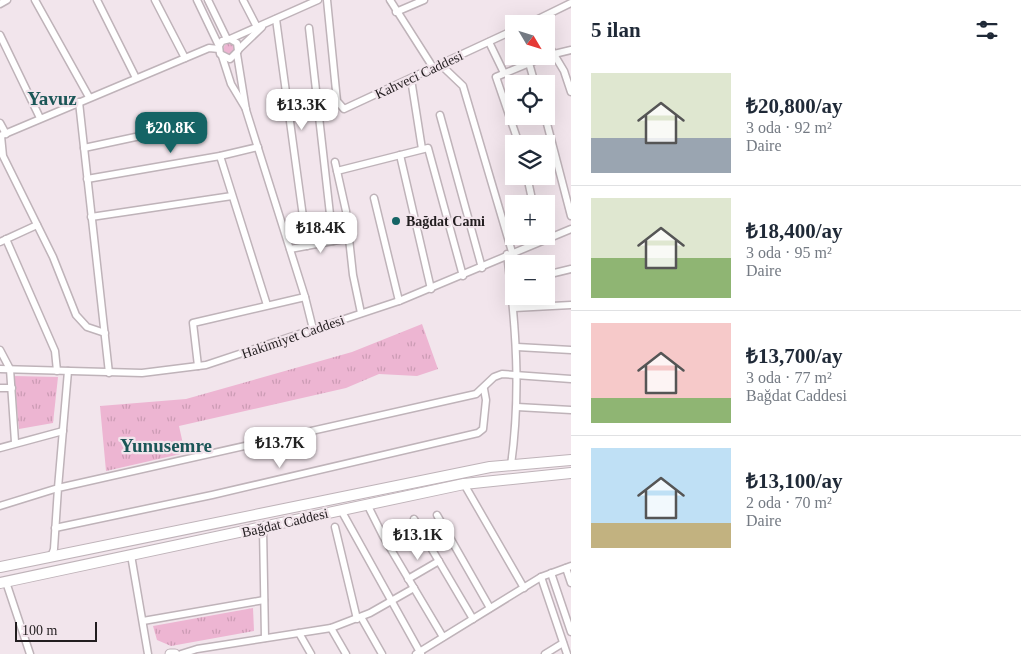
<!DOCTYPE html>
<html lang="tr">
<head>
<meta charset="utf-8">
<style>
	body { margin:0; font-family:"Times New Roman",serif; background:#f2f2f3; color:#1f2937; height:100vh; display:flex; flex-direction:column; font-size:19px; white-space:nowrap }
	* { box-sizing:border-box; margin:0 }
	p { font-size:16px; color:#747a83 }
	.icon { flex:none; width:28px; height:28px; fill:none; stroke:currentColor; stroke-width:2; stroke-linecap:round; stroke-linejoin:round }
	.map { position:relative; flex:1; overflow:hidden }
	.panel { display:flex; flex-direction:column; background:#fff; width:450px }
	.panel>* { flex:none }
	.needle { width:32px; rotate:128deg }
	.buttons { position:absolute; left:505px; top:15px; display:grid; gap:10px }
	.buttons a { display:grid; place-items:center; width:50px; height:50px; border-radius:0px; background:#fff; box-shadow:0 5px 20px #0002; font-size:25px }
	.scale { position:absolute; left:15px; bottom:12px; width:82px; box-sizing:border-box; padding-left:5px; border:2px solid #221d1f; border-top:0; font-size:14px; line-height:18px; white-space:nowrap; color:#221d1f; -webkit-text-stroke:4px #f2e5ec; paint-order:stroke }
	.price { position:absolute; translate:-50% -42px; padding:0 11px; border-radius:10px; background:#fff; color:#222; font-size:16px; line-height:32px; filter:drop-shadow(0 1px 2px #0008) }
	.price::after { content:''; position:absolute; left:50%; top:30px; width:15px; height:11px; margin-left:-8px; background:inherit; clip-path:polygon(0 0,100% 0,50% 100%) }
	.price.current { background:#156465; color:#fff }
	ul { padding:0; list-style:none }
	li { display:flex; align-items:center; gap:15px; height:125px; padding:0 20px }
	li+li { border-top:1px solid #e0e1e3 }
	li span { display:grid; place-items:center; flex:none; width:140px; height:100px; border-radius:0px; color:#555 }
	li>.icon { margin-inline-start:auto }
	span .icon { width:60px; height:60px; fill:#fffc; stroke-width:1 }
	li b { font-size:21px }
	h2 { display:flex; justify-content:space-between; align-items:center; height:60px; padding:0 20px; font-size:21px }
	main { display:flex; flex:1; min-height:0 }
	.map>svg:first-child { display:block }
	.grass { fill:url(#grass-tufts) }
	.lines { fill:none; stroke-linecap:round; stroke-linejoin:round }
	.minor-casing { stroke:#bfb3b9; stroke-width:9 }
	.tertiary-casing { stroke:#bfb3b9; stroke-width:11 }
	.primary-casing { stroke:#bfb3b9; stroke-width:12 }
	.minor { stroke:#fff; stroke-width:6 }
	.tertiary { stroke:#fff; stroke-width:9 }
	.primary { stroke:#fff; stroke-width:10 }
	.poi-dot { fill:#156465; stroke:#f2e5ec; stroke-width:2 }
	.labels { text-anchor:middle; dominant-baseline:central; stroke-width:4.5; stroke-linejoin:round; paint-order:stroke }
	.street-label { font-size:14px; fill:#221d1f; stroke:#f2e5ec }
	.poi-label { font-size:14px; font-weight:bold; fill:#221d1f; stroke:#f2e5ec; text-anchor:start }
	.district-label { font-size:19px; font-weight:bold; fill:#1b5657; stroke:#f2e5ec }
</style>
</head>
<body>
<main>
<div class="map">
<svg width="571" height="654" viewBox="0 0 571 654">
	<defs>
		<pattern id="grass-tufts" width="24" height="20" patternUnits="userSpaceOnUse" patternTransform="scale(1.25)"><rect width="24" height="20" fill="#edb5d2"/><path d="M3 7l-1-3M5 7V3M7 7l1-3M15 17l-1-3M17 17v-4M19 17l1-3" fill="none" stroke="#cb9bb4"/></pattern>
	</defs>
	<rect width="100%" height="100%" fill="#f2e5ec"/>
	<!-- grass -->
	<g class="grass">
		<circle cx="229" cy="49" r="5.5"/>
		<path d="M422,324L438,369L417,376L379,374L346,388L179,426L185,453L106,471L100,406L186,399L352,352Z"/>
		<path d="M14,376L58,377L53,423L19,429Z"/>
		<path d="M253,608L254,631L171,646L157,640L153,626Z"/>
	</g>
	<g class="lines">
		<defs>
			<g id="minor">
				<path d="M35,0L89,97"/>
				<path d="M97,0L136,78"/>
				<path d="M155,0L185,58"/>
				<path d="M197,0L219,46L220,54L230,59L238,51L237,43L230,39L222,41L219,46"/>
				<path d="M208,0L227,39"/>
				<path d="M243,0L257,27"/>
				<path d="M327,0L337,101L344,109L514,30"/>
				<path d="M390,0L434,69"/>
				<path d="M0,4L7,0"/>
				<path d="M396,12L424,0"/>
				<path d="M276,19L307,246"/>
				<path d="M528,24L571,3"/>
				<path d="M309,28L333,241"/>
				<path d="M0,35L40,118"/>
				<path d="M230,39L318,0"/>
				<path d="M546,41L564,71L571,92"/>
				<path d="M489,42L504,73"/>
				<path d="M239,49L262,27"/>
				<path d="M237,54L246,110L305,297L313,329"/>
				<path d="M550,55L571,50"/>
				<path d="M222,56L231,84L246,109"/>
				<path d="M529,63L535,84"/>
				<path d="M441,65L463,86L512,252"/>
				<path d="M411,79L422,149"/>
				<path d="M79,102L109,373"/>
				<path d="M440,115L482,268"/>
				<path d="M545,116L571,216"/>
				<path d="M0,123L6,134"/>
				<path d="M0,136L209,48L219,49"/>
				<path d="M1,136L3,156L53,257L76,315L87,327L105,333"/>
				<path d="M519,144L496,77L546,56"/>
				<path d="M84,148L201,123"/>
				<path d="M400,155L431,289"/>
				<path d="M220,156L267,305"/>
				<path d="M335,162L346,211L353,275L361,313"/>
				<path d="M337,171L428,148L463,276"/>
				<path d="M527,176L533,204"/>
				<path d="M87,179L220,156L258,147"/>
				<path d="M374,198L399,301"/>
				<path d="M91,217L232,196"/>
				<path d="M6,239L55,351L57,371"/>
				<path d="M0,242L37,225"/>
				<path d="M290,249L349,238"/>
				<path d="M507,254C516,326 521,393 511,465"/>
				<path d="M546,275L571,269"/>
				<path d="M514,308L571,305"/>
				<path d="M517,347L571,350"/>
				<path d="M0,350L10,369L15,442"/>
				<path d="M198,366L193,323L305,297"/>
				<path d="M0,369L142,373L206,365L399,301L571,229"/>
				<path d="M0,388H12"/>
				<path d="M517,407L571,410"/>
				<path d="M0,448L63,431"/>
				<path d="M464,484L524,588"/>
				<path d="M367,504L383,536L443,637"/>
				<path d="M0,506L58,488L68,371"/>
				<path d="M341,510L421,654"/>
				<path d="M437,515L490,608"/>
				<path d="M414,519L473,619"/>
				<path d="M335,527L357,619"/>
				<path d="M55,528L212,495L478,433L483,429L486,400L484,389"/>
				<path d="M263,528L265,638"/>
				<path d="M131,555L148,654"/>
				<path d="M51,557L54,549L58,488L476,394L494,377L502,374L571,379"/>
				<path d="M566,568L571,583"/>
				<path d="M551,573L571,632"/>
				<path d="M541,577L567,654"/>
				<path d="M408,579L439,561"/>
				<path d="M6,582L30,654"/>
				<path d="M361,617L382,654"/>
				<path d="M143,621L264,600"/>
				<path d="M331,628L346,654"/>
				<path d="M299,633L311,654"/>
				<path d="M181,654L197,649L331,628L370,613L414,588"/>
				<path d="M416,654L541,577L571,566"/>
				<path d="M545,654L563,643"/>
			</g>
			<path id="tertiary" d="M170,654H175"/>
			<g id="primary">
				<path d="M0,567L490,467L571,460"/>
				<path d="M0,583L464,484L571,473"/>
			</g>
		</defs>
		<!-- minor casing -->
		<use href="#minor" class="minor-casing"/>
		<!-- tertiary casing -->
		<use href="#tertiary" class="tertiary-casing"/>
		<!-- primary casing -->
		<use href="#primary" class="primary-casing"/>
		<!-- minor -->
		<use href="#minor" class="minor"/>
		<!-- tertiary -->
		<use href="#tertiary" class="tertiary"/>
		<!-- primary -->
		<use href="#primary" class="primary"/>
	</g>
	<!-- markers -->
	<circle class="poi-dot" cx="396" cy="221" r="5"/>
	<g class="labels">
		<!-- street labels -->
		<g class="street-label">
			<text transform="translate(419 75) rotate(-25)">Kahveci Caddesi</text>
			<text transform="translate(293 337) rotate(-19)">Hakimiyet Caddesi</text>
			<text transform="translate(285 523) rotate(-13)">Bağdat Caddesi</text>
		</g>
		<!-- poi labels -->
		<g class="poi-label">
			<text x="406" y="221">Bağdat Cami</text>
		</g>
		<!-- district labels -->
		<g class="district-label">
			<text x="52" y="98">Yavuz</text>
			<text x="166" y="445">Yunusemre</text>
		</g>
	</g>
</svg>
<div class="buttons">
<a><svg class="needle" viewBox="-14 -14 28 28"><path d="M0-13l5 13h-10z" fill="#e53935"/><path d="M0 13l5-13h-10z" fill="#747a83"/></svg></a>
<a><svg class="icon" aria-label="locate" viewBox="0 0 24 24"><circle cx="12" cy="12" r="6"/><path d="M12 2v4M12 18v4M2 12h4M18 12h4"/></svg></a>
<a><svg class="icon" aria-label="layers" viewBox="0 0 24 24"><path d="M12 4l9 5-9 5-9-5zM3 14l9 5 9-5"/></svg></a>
<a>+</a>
<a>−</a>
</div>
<div class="scale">100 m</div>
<b class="price" style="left:302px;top:131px">₺13.3K</b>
<b class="price current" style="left:171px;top:154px">₺20.8K</b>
<b class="price" style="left:321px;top:254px">₺18.4K</b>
<b class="price" style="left:280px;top:469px">₺13.7K</b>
<b class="price" style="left:418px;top:561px">₺13.1K</b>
</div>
<section class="panel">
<h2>5 ilan<svg class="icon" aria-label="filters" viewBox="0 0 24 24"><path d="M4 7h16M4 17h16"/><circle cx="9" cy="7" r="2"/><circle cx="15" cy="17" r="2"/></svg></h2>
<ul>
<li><span style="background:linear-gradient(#dfe7d0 65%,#9aa5b1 0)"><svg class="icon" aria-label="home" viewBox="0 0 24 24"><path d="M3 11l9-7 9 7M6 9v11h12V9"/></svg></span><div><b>₺20,800/ay</b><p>3 oda · 92 m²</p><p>Daire</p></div></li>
<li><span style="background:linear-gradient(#dfe7d0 60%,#8fb573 0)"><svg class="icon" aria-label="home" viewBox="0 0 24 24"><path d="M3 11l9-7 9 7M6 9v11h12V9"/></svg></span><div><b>₺18,400/ay</b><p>3 oda · 95 m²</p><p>Daire</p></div></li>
<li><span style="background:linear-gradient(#f6c9c9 75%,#8fb573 0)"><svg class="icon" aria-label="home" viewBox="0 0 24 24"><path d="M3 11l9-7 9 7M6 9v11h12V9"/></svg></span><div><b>₺13,700/ay</b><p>3 oda · 77 m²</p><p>Bağdat Caddesi</p></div></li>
<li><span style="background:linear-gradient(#bfe0f5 75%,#c2b280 0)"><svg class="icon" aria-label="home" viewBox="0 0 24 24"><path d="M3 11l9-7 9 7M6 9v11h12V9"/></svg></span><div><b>₺13,100/ay</b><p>2 oda · 70 m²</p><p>Daire</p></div></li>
</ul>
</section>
</main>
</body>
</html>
